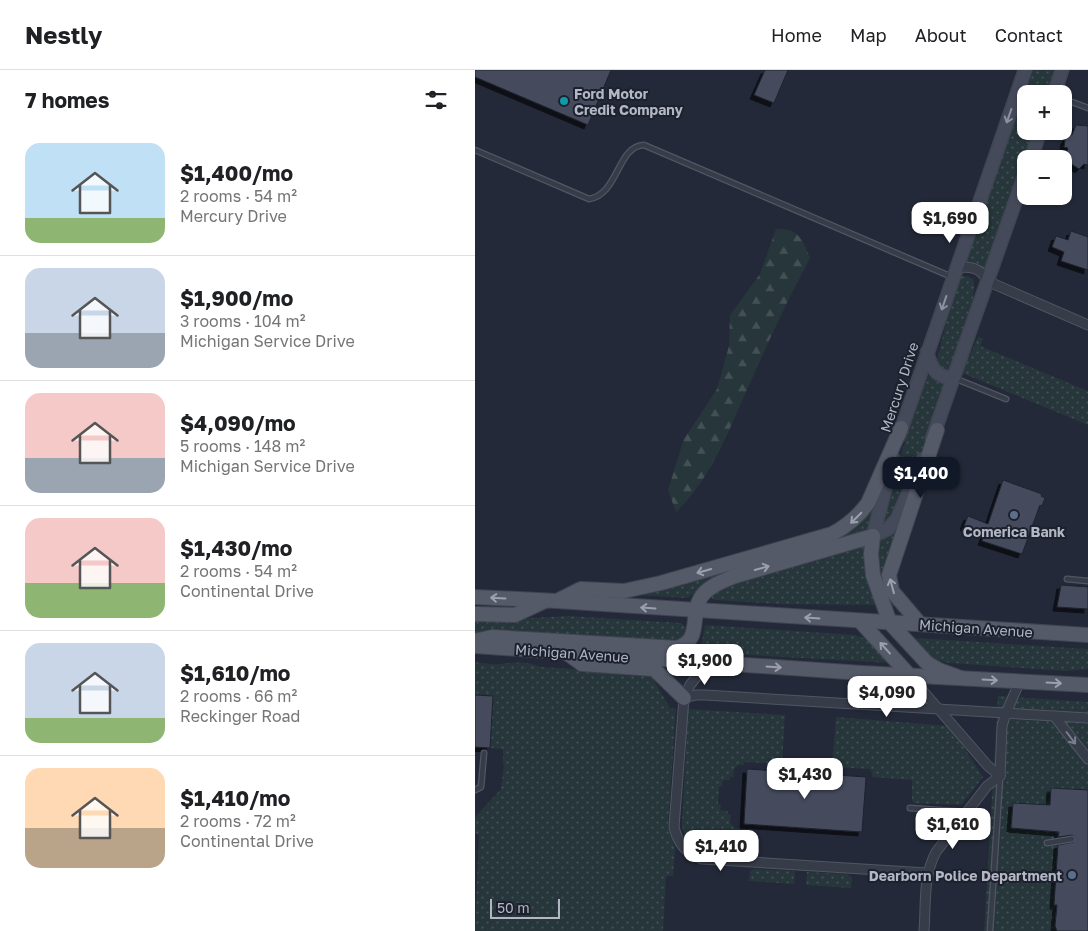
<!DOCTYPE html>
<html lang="en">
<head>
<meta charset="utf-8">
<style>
	body { margin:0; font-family:"Golos Text",sans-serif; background:#f2f2f2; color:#202124; height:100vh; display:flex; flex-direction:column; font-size:19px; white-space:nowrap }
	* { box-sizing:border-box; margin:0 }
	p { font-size:16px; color:#757577 }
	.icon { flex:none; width:28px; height:28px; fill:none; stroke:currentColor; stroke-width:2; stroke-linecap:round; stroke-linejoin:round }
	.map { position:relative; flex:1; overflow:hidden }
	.side { display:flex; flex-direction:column; background:#fff; width:475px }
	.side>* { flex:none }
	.tools { position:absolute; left:542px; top:15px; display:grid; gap:10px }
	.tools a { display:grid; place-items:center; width:55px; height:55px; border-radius:10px; background:#fff; box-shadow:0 1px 4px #0004; font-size:25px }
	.scale { position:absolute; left:15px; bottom:12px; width:70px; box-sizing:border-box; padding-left:5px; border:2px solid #b2b6c5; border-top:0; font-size:14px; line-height:18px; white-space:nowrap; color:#b2b6c5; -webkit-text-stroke:4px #1c212d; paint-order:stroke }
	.price { position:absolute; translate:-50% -42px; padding:0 11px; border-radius:10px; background:#fff; color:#222; font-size:16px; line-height:32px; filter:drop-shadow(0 1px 2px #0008) }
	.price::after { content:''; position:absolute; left:50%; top:30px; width:15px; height:11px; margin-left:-8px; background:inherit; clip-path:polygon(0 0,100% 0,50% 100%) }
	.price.active { background:#111827; color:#fff }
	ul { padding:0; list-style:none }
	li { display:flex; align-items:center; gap:15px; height:125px; padding:0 25px }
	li+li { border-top:1px solid #e0e0e0 }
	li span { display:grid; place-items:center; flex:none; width:140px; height:100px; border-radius:15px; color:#555 }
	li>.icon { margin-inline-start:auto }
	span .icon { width:60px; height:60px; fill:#fffc; stroke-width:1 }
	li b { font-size:21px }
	h2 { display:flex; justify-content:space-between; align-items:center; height:60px; padding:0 25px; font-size:21px }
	header { display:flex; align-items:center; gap:30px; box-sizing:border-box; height:70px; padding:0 25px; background:#fff; border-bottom:1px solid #e0e0e0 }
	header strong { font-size:24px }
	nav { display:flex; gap:28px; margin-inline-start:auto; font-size:18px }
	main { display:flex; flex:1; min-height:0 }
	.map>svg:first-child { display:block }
	.grass { fill:url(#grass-dots) }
	.forest { fill:url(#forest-firs) }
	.building { fill:#454c5d; stroke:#1e2330; filter:url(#shadow) }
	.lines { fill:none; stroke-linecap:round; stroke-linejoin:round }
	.lane-casing { stroke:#525664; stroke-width:7 }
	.street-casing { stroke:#525664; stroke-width:11 }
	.secondary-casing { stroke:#404552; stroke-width:15 }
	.primary-casing { stroke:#404552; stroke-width:16 }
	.lane { stroke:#373c49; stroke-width:4.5 }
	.street { stroke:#373c49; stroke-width:9 }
	.secondary { stroke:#454a5b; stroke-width:12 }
	.primary { stroke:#555a69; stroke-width:14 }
	.oneway { stroke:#8c90a0 }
	.oneway2 { stroke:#9b9fae }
	.oneway3 { stroke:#7b7f8d }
	.culture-dot { fill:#0f9aa8; stroke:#1c212d; stroke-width:2 }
	.service-dot { fill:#5c6f8a; stroke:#1c212d; stroke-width:2 }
	.labels { text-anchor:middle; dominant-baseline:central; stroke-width:4; stroke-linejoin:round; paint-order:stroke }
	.poi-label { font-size:14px; font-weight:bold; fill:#b2b6c5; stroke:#1c212d; text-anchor:start }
	.street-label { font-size:14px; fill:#b2b6c5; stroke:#1c212d }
</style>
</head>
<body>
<header>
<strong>Nestly</strong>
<nav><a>Home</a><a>Map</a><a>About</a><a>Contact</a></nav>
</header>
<main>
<section class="side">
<h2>7 homes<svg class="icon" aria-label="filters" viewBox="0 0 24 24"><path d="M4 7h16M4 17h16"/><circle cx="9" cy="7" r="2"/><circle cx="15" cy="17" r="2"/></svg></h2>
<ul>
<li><span style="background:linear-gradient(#bfe0f5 75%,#8fb573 0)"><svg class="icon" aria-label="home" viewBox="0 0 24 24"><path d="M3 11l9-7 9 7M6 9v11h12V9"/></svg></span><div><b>$1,400/mo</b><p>2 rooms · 54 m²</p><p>Mercury Drive</p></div></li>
<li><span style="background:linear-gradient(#c9d6e8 65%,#9aa5b1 0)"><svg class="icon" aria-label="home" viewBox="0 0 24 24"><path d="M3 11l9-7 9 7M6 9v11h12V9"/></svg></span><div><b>$1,900/mo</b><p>3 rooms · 104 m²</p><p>Michigan Service Drive</p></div></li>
<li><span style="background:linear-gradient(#f6c9c9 65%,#9aa5b1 0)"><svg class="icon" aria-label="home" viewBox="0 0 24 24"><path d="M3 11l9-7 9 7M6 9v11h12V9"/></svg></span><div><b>$4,090/mo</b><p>5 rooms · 148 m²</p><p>Michigan Service Drive</p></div></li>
<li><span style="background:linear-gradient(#f6c9c9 65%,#8fb573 0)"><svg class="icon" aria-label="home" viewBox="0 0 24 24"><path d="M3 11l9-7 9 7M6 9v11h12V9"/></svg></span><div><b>$1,430/mo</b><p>2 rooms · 54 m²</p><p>Continental Drive</p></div></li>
<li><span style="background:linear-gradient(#c9d6e8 75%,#8fb573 0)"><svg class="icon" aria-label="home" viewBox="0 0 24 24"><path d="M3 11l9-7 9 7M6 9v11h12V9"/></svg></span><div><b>$1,610/mo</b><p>2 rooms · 66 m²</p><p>Reckinger Road</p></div></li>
<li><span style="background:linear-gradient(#ffd9b3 60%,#b9a48a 0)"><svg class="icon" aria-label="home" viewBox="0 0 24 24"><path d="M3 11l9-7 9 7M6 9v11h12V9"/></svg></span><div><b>$1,410/mo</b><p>2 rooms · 72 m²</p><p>Continental Drive</p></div></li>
</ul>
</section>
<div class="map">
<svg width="613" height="861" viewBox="0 0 613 861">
	<defs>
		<pattern id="grass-dots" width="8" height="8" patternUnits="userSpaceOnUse" patternTransform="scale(1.25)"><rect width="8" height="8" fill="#26363a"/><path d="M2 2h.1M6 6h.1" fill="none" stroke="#435155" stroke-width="1.8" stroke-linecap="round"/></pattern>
		<pattern id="forest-firs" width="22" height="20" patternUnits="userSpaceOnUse" patternTransform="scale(1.25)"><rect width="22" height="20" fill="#26363a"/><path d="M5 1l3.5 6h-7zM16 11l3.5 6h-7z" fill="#435155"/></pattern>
		<filter id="shadow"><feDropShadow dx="-4" dy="4" stdDeviation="0" flood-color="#0009"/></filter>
	</defs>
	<rect width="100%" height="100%" fill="#232938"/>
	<!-- grass -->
	<g class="grass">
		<path d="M557,0H583L575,24H551V61H562L515,196L509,202L504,196L492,192L491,190Z"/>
		<path d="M487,206H492L498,209C504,226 483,281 478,299L471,302C465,299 463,296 462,289L474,242L484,210Z"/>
		<path d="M504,267L508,269L505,276L613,321V355L487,303L502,269Z"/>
		<path d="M454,306L462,312L470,314L464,341L415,452L404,456L449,311L452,307Z"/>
		<path d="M415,388L396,459L232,515L212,528L160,525L369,461Z"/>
		<path d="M426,448L414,493L423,537L415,536L402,499L403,467Z"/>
		<path d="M392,470L402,535L304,534L240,530L236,528L246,517Z"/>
		<path d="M0,546L38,549L94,546L206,553L211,557L212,562L208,569L190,575L0,563Z"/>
		<path d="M230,555L380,565L394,570L416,593L223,582L221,580L227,572Z"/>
		<path d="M440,568L613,579V599L590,601L475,593C460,591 445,581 440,568Z"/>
		<path d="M0,592C8,593 17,595 25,594C39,592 52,591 66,597L175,604L195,638L201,639L193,757L200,778L198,806H192L191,808L188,861H0L4,764H0V747L26,719L29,695L28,694V679L15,678L18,626L0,625Z"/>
		<path d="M523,626L613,632V861H509Z"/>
		<path d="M213,639L310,645L307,694L269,692V695H264L259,699L258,707L255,706V710H248L247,716L244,717L243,734L246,735L245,740L253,741L252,745L256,744L255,753L259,758H265L264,784C241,781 211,784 207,755Z"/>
		<path d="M361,647L475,656L508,707L486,735L439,733L437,731V710L398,707L395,699L357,697Z"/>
		<path d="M279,799L320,801L319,814L274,811L275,801Z"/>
		<path d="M332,802L373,804L377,808L376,818L331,815Z"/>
	</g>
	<!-- forest -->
	<path class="forest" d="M301,159C323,158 328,169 335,188C313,229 294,270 275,313C255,357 237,408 201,442L193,420L209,369L242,319L254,276L255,245L285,204Z"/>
	<!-- building -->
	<g class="building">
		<path d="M0,0H136L113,55L0,7Z"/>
		<path d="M290,0H313L299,33L279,25Z"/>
		<path d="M601,55L613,56V95L609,94L604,99L589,89L593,78L589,77L590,70L594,64L597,65Z"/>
		<path d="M596,161L613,167V200L586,191L589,182L577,177L581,166L593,170Z"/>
		<path d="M528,410L567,424L566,426L570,428L567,436L565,435L547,484L507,471L510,463L489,456L493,446L513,454Z"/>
		<path d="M586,515L613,517V539L582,537Z"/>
		<path d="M0,625L18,626L15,678L0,677Z"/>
		<path d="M272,699L391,707L387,762L269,754Z"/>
		<path d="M576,718L613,720V861H582L580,856L582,835H579L583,775L599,772L600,767L597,765L583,767L584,762L536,758L538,733L575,735Z"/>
	</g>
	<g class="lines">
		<defs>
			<g id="lane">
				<path d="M589,29L613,38"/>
				<path d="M0,80L114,129C144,124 142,76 169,75L477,207"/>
				<path d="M479,308L531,329"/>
				<path d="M592,509L613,511"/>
				<path d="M0,720L6,717L9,683"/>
				<path d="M435,738L491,742"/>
				<path d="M572,773L597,769"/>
				<path d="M515,861L525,708"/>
			</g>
			<g id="street">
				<path d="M481,198C494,196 506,197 512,211L613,255"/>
				<path d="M233,592L215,615L209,628L199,757C203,774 211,783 227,789L452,803"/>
				<path d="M434,605L513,696L525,706"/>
				<path d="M209,628L221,625H230L613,648"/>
				<path d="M579,646L613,689"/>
				<path d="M525,706L527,656L531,643L545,611"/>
				<path d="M449,861C451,834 448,806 461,782L512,716L525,706"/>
			</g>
			<g id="secondary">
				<path d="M579,24L587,0"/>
				<path d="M556,89L565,61"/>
				<path d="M452,282C456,298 461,308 479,308"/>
				<path d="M424,366L550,0"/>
				<path d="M457,369L551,101"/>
				<path d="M418,388L398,466L413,459L422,449L448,389"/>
			</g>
			<g id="primary">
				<path d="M0,527L82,531L613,565"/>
				<path d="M84,530L106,519L149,521L186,513L357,464C372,456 383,447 393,433L426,358"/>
				<path d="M0,544L40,545L70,531"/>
				<path d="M385,551L434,605"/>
				<path d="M445,554L417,521L414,505L462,360"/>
				<path d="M0,571L17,567L202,578C227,570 215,547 225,529C231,517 248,511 260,506L398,466L396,484L398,505L415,553L452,593L464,600L486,608"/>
				<path d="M0,576L387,603L613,615"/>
				<path d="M92,583L107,594L179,599L209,628"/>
			</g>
		</defs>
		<!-- lane casing -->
		<use href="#lane" class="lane-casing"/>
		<!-- street casing -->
		<use href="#street" class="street-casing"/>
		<!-- secondary casing -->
		<use href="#secondary" class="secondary-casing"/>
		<!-- primary casing -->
		<use href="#primary" class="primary-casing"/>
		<!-- lane -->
		<use href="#lane" class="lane"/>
		<!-- street -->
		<use href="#street" class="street"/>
		<!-- secondary -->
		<use href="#secondary" class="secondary"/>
		<!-- primary -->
		<use href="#primary" class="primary"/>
	</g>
	<!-- one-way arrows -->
	<defs><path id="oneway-shaft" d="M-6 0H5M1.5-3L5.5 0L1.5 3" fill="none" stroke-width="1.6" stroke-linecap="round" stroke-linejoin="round" transform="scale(1.25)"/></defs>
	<g class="oneway">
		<use href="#oneway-shaft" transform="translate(534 46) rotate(109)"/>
		<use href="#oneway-shaft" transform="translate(469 233) rotate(109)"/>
	</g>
	<g class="oneway2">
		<use href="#oneway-shaft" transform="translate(381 448) rotate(135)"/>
		<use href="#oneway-shaft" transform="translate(287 498) rotate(-16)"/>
		<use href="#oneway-shaft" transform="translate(229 501) rotate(164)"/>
		<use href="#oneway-shaft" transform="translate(417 516) rotate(-105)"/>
		<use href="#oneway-shaft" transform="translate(23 528) rotate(-177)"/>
		<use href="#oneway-shaft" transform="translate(173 538) rotate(-176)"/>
		<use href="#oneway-shaft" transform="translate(337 548) rotate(-176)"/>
		<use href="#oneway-shaft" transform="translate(410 578) rotate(-132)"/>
		<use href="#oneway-shaft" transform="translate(299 597) rotate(4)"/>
		<use href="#oneway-shaft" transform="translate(515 610) rotate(3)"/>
		<use href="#oneway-shaft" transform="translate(579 613) rotate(3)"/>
	</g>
	<use class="oneway3" href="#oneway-shaft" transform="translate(596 668) rotate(53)"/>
	<!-- markers -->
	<circle class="culture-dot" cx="89" cy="31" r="5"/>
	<g class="service-dot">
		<circle cx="539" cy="445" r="5"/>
		<circle cx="597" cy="805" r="5"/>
	</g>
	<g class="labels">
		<!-- poi labels -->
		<g class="poi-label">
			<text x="99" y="23">Ford Motor<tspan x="99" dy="16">Credit Company</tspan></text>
			<text x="539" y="461" text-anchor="middle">Comerica Bank</text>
			<text x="587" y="805" text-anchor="end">Dearborn Police Department</text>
		</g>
		<!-- street labels -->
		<g class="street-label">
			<text transform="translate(424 317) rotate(-72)">Mercury Drive</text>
			<text transform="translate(501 558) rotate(4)">Michigan Avenue</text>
			<text transform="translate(97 583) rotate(4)">Michigan Avenue</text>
		</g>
	</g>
</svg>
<div class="tools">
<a>+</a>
<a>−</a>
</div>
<div class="scale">50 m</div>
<b class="price" style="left:475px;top:174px">$1,690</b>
<b class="price active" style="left:446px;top:429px">$1,400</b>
<b class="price" style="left:230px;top:616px">$1,900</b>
<b class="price" style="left:412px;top:648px">$4,090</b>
<b class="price" style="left:330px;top:730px">$1,430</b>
<b class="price" style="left:478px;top:780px">$1,610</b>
<b class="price" style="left:246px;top:802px">$1,410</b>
</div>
</main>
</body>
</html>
